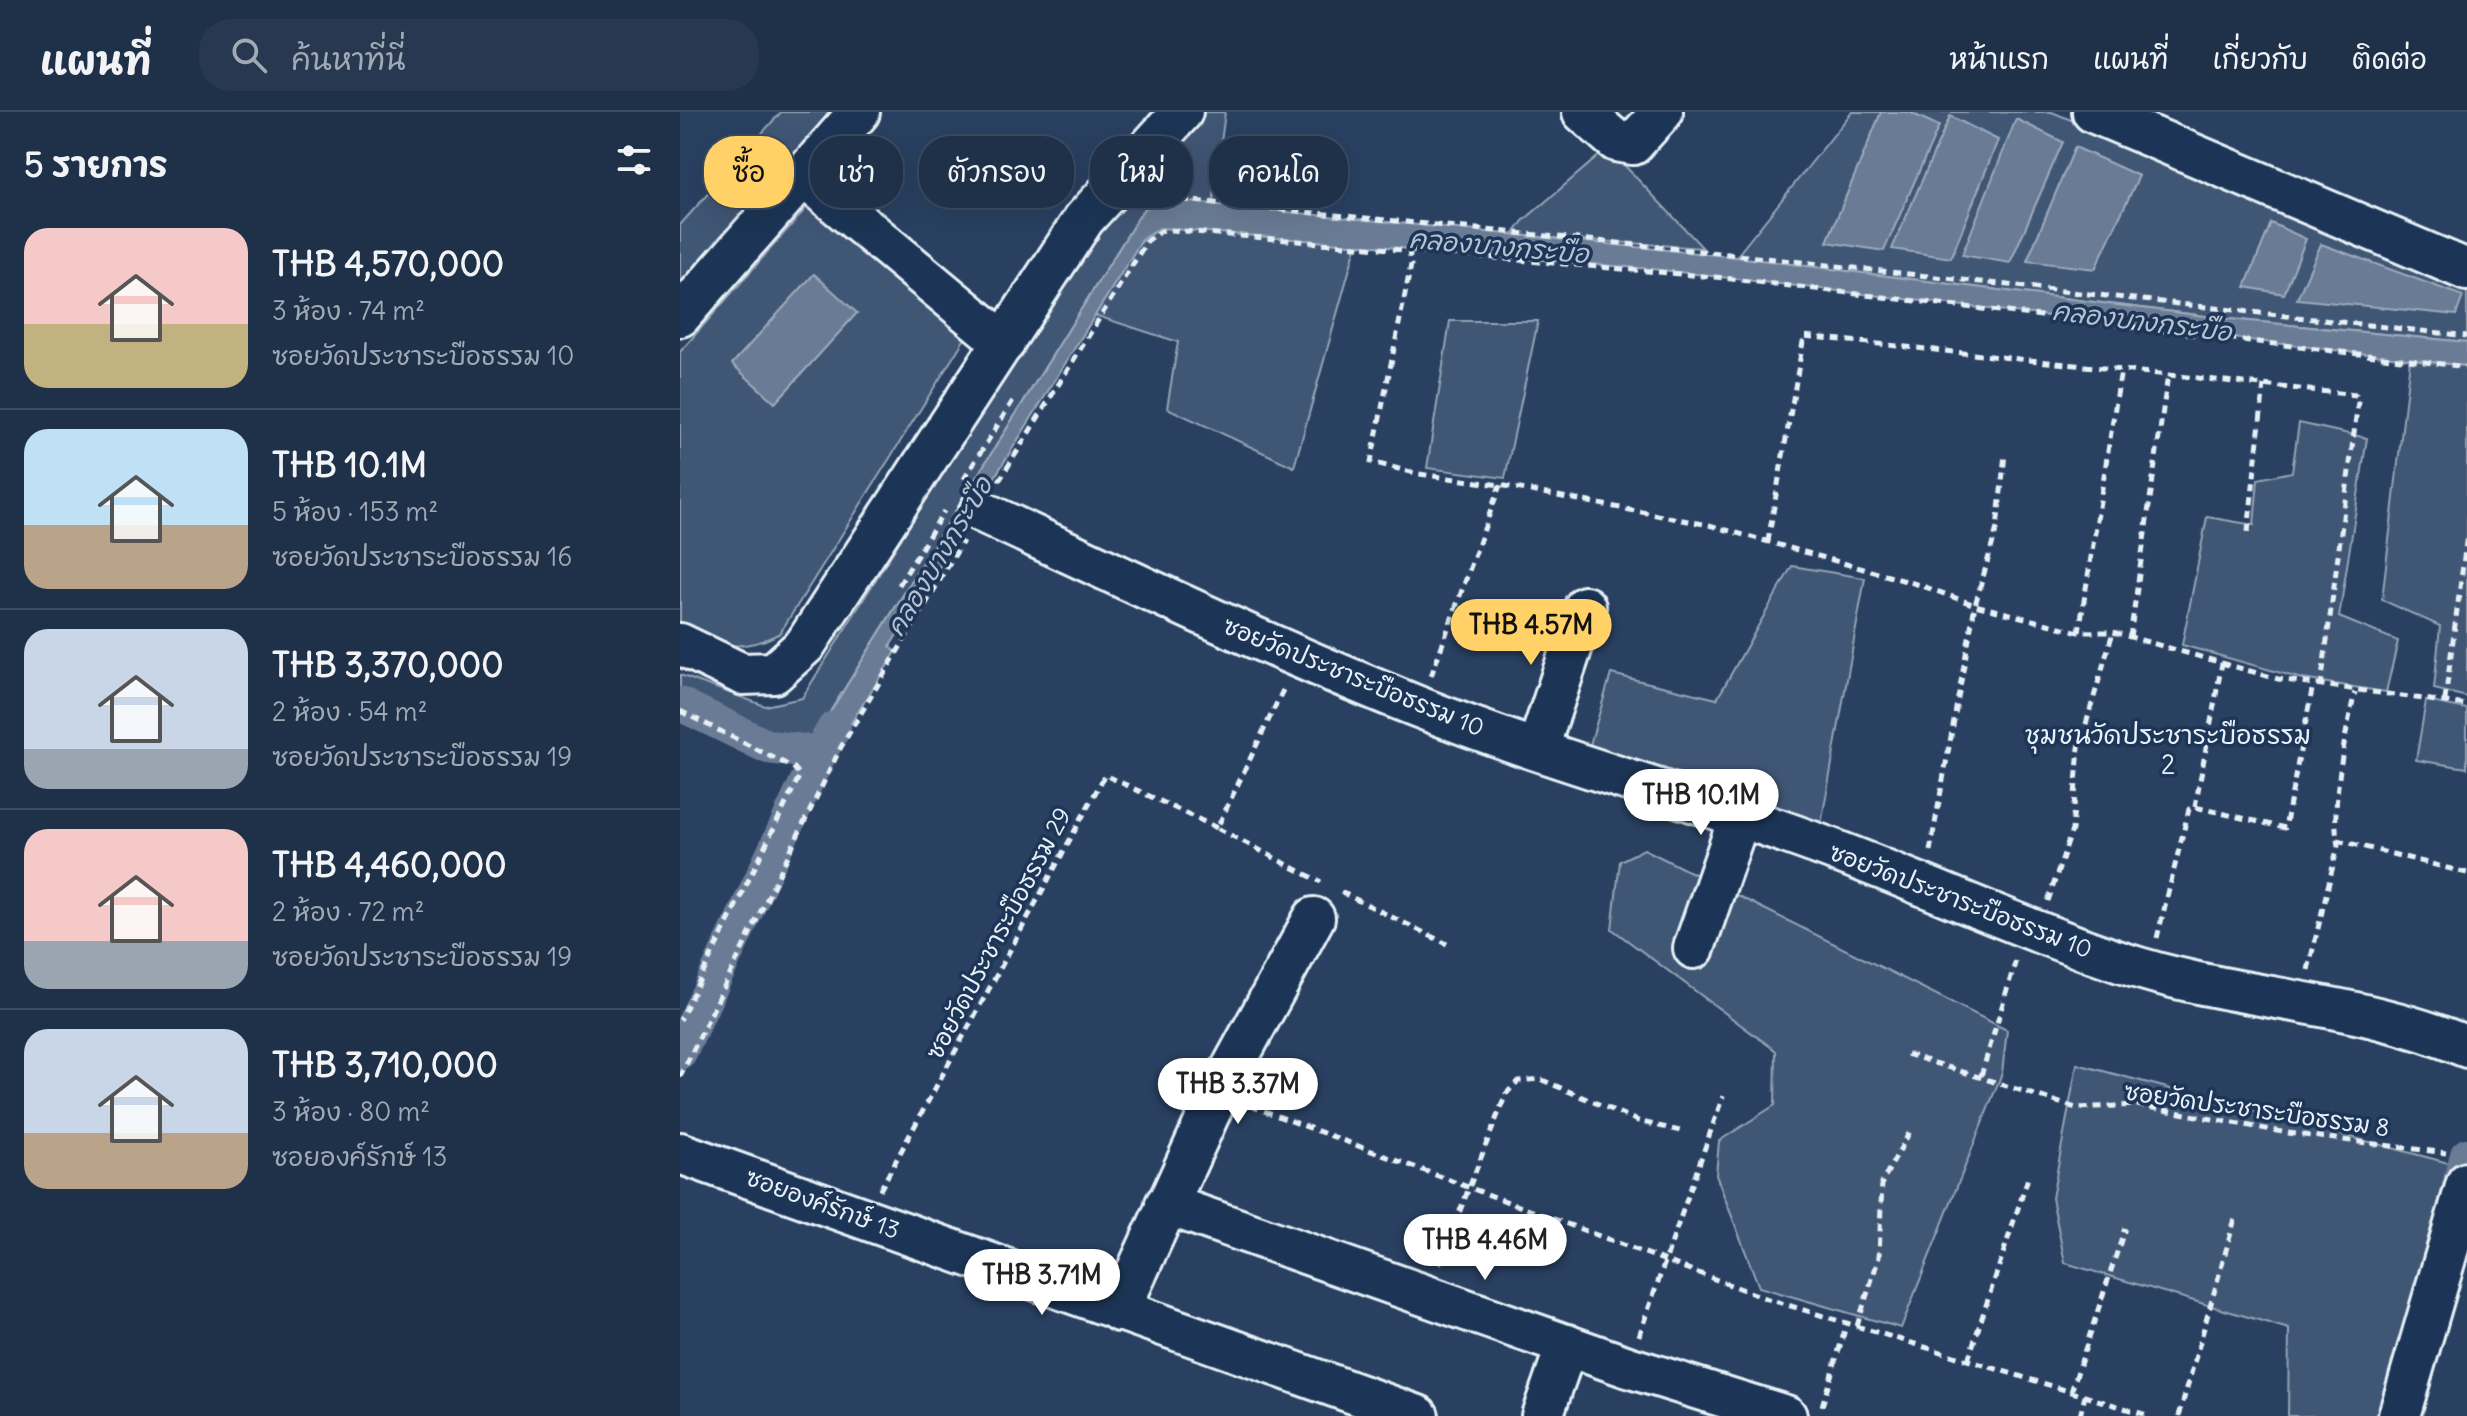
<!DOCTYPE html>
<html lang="th">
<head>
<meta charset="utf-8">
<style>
	body { margin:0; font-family:Delius,"Playpen Sans Thai",sans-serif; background:#273850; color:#f1f3f6; height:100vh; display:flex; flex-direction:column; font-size:30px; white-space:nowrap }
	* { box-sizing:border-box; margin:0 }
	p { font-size:26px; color:#a1a9b4 }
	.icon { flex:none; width:44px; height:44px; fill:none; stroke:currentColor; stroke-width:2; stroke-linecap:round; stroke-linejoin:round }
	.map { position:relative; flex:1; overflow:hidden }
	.details { display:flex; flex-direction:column; background:#1f3049; width:680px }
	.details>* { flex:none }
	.top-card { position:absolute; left:24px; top:24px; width:760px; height:72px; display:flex; gap:16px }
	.price { position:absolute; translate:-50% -68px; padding:0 18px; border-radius:28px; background:#fff; color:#222; font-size:26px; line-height:52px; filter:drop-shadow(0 2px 4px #0008) }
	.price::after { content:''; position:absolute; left:50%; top:48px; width:24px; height:18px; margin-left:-12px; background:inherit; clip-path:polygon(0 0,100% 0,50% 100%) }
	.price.current { background:#ffd166; color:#111 }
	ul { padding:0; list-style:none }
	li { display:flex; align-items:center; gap:24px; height:200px; padding:0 24px }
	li+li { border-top:2px solid #3c4b61 }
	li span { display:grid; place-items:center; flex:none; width:224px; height:160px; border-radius:24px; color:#555 }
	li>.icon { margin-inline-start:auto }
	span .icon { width:96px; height:96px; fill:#fffc; stroke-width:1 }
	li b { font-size:34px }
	h2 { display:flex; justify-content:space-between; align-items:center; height:96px; padding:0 24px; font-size:34px }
	.tag { padding:0 28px; border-radius:32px; background:#1f3049; box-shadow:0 8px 32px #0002,0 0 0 2px #3c4b61; font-size:28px; line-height:72px }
	.tag.current { background:#ffd166; color:#111 }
	header { display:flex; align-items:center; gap:48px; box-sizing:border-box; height:112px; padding:0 40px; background:#1f3049; border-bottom:2px solid #3c4b61 }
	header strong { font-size:38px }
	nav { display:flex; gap:44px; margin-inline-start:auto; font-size:28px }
	.search { width:560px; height:72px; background:#273850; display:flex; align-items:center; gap:20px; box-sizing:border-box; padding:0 28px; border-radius:32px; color:#a1a9b4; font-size:30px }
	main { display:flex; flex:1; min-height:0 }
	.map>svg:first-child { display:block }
	.green { fill:#415774; stroke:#94a4b6; stroke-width:2 }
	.water { fill:#6b7c95; stroke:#9dabbd; stroke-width:2 }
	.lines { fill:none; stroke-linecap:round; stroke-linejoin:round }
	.canal { stroke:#6b7c95; stroke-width:34 }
	.minor-casing { stroke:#e8f1f8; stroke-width:46 }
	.path { stroke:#e8f1f8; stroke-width:5; stroke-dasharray:8 6; stroke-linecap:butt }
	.minor { stroke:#1d3557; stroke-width:40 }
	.labels { text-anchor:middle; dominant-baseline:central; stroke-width:7; stroke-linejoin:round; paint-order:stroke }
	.street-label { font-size:24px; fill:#e8f1f8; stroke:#1d3557 }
	.water-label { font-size:26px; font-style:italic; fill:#b6c2d0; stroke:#1d3557 }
	.neighbourhood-label { font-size:26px; fill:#e8f1f8; stroke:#1d3557 }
</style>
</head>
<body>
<header>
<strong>แผนที่</strong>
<div class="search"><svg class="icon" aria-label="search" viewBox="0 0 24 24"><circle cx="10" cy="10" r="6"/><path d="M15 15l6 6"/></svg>ค้นหาที่นี่</div>
<nav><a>หน้าแรก</a><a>แผนที่</a><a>เกี่ยวกับ</a><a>ติดต่อ</a></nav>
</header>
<main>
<section class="details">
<h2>5 รายการ<svg class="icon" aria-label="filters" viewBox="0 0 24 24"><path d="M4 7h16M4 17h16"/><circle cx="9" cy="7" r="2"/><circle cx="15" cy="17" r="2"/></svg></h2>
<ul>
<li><span style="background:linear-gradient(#f6c9c9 60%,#c2b280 0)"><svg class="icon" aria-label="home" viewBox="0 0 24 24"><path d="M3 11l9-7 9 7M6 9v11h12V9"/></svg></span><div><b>THB 4,570,000</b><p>3 ห้อง · 74 m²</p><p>ซอยวัดประชาระบือธรรม 10</p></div></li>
<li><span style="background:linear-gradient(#bfe0f5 60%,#b9a48a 0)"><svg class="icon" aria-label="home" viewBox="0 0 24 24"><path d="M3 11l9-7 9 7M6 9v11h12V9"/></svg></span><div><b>THB 10.1M</b><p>5 ห้อง · 153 m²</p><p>ซอยวัดประชาระบือธรรม 16</p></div></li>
<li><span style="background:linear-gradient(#c9d6e8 75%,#9aa5b1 0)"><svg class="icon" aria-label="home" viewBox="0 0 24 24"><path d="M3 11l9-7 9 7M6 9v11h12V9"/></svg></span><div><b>THB 3,370,000</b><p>2 ห้อง · 54 m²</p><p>ซอยวัดประชาระบือธรรม 19</p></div></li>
<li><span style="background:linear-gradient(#f6c9c9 70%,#9aa5b1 0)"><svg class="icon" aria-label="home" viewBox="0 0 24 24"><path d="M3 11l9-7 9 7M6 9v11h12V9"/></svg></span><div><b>THB 4,460,000</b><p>2 ห้อง · 72 m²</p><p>ซอยวัดประชาระบือธรรม 19</p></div></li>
<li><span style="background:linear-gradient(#c9d6e8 65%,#b9a48a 0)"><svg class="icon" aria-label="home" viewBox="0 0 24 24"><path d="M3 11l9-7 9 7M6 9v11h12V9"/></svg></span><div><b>THB 3,710,000</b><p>3 ห้อง · 80 m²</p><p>ซอยองค์รักษ์ 13</p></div></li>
</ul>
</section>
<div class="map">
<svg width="1787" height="1304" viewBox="0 0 1787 1304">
	<rect width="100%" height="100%" fill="#294061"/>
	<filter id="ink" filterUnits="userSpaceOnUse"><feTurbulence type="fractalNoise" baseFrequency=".0125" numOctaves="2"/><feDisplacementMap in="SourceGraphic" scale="16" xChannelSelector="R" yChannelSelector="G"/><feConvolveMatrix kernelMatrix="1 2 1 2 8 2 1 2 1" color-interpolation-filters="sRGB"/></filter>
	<g filter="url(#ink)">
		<!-- green -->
		<g class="green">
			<path d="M101,0H165L0,187V113Z"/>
			<path d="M523,0H545L533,92C507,90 485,84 463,98L130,632L93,631L0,585V563L85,594L122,586L402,136Z"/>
			<path d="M1172,0H1372L1787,173V230L1549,207L1056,145Z"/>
			<path d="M928,36L1023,136L833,123L843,109Z"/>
			<path d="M129,93L289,220L100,521C59,543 40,533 0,515V240Z"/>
			<path d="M492,115L677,131L614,355L487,296L498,230L414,203C433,174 454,117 492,115Z"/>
			<path d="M770,209H858L825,366L747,356Z"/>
			<path d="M1730,248L1787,254V585L1754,577L1760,514L1702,488Z"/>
			<path d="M1619,311L1687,326L1659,505L1718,529L1706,580L1622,567L1502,533L1527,405L1574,413L1578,367L1612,360Z"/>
			<path d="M1112,454L1185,466L1139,724L906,646L931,562L1037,587Z"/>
			<path d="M1746,589L1787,597V656L1736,648Z"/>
			<path d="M964,737L1327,918L1322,961L1221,1216L1079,1175L1036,1063L1039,1029L1095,993L1096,939L932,817L940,749Z"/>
			<path d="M1397,952L1776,1053L1706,1304H1608L1609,1217L1385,1151L1372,1086Z"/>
		</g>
		<!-- water -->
		<g class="water">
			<path d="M1201,0H1229L1259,14L1204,139L1147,130Z"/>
			<path d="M1270,4L1318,28L1271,146L1212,137Z"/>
			<path d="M1336,7L1383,30L1330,151L1282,143Z"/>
			<path d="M1395,35L1459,64L1415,157L1347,149Z"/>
			<path d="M490,88L1056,145L1549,207L1787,230V254L982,158L480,116L463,126L210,534L216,540L138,663L122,645L463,98L477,89Z"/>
			<path d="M1591,111L1626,127L1604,182L1565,175Z"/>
			<path d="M1641,132L1783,184L1776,203L1617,187Z"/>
			<path d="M134,162L177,201L95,291L52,252Z"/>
		</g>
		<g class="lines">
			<!-- canal -->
			<g class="canal">
				<path d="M0,592L88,635L140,641L154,616"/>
				<path d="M0,941L140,641"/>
				<path d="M1773,1098L1787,1043"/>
			</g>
			<defs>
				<g id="minor">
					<path d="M903,0L936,29L953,32L982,0"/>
					<path d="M1413,0L1787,158"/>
					<path d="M123,64L324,231"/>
					<path d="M0,204L179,0"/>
					<path d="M300,399C444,466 588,535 736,594C869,647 1009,684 1143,734C1243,771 1339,816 1440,850C1552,888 1678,888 1787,935"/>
					<path d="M0,532L62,562L94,561L125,533L404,107L502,0"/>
					<path d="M858,636L905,495"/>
					<path d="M1014,836L1060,704"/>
					<path d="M0,1041L738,1304"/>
					<path d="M486,1092L948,1255L1106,1304"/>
					<path d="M439,1199L538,982L634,806"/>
					<path d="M862,1304L887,1233"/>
					<path d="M1719,1304L1787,1071"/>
				</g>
			</defs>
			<!-- minor casing -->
			<use href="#minor" class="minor-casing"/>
			<!-- path -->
			<g class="path">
				<path d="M474,85L1049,142L1787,224"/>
				<path d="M729,138L731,153L691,350L739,362L820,373L1029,413L1240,473L1295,493L1399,520H1433L1598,567L1787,593"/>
				<path d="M284,367L334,287"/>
				<path d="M319,369L467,129L481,119L491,118L1035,165L1787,255"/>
				<path d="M1568,420L1584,273"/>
				<path d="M1088,429L1124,224L1676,283L1678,290L1641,574"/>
				<path d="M219,473L264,399"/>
				<path d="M1399,520L1441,258"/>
				<path d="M1450,525L1488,263"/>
				<path d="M751,564L820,373"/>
				<path d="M603,578L537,716L641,770"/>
				<path d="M1765,588L1787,423"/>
				<path d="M0,599L114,656L120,663L0,908"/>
				<path d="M1515,695L1542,551"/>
				<path d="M1657,728L1787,761"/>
				<path d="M1250,739L1295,493L1317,416L1325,342"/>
				<path d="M661,780L767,832"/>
				<path d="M1368,789L1392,718L1399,636L1433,520"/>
				<path d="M1477,826L1509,697L1515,695L1605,716L1633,573"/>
				<path d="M1628,858L1658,733C1650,697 1666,617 1675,580"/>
				<path d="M1227,942L1396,996L1457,993L1608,1021L1766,1041"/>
				<path d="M1301,964L1336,848"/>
				<path d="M0,965L161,635L283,429"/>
				<path d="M571,994L1088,1187L1470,1304"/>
				<path d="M200,1078L425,663L537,716"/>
				<path d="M759,1152L826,982L838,969L860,967L958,1009L1000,1019"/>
				<path d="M1177,1214L1199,1145L1202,1070L1232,1016"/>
				<path d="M959,1224L1043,984"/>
				<path d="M1288,1248L1348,1066"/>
				<path d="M1391,1280L1445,1116"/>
				<path d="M1142,1294L1167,1211"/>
				<path d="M1400,1304L1405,1284"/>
				<path d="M1499,1304L1556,1103"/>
			</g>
			<!-- minor -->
			<use href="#minor" class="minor"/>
		</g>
	</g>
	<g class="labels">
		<!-- street labels -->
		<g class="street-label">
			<text transform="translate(674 564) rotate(22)">ซอยวัดประชาระบือธรรม 10</text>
			<text transform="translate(1281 788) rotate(21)">ซอยวัดประชาระบือธรรม 10</text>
			<text transform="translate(318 821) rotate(-62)">ซอยวัดประชาระบือธรรม 29</text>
			<text transform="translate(1577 997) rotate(8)">ซอยวัดประชาระบือธรรม 8</text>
			<text transform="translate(143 1091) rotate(20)">ซอยองค์รักษ์ 13</text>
		</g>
		<!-- water labels -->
		<g class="water-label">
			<text transform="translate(819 134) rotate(5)">คลองบางกระบือ</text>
			<text transform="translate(1462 209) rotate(7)">คลองบางกระบือ</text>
			<text transform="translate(259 444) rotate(-59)">คลองบางกระบือ</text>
		</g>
		<!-- neighbourhood labels -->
		<g class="neighbourhood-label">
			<text x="1488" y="622">ชุมชนวัดประชาระบือธรรม<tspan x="1488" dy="30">2</tspan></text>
		</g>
	</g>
</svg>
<b class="price current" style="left:851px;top:555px">THB 4.57M</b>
<b class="price" style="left:1021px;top:725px">THB 10.1M</b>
<b class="price" style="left:558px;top:1014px">THB 3.37M</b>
<b class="price" style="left:805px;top:1170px">THB 4.46M</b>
<b class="price" style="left:362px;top:1205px">THB 3.71M</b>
<div class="top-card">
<a class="tag current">ซื้อ</a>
<a class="tag">เช่า</a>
<a class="tag">ตัวกรอง</a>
<a class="tag">ใหม่</a>
<a class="tag">คอนโด</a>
</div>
</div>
</main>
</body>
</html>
